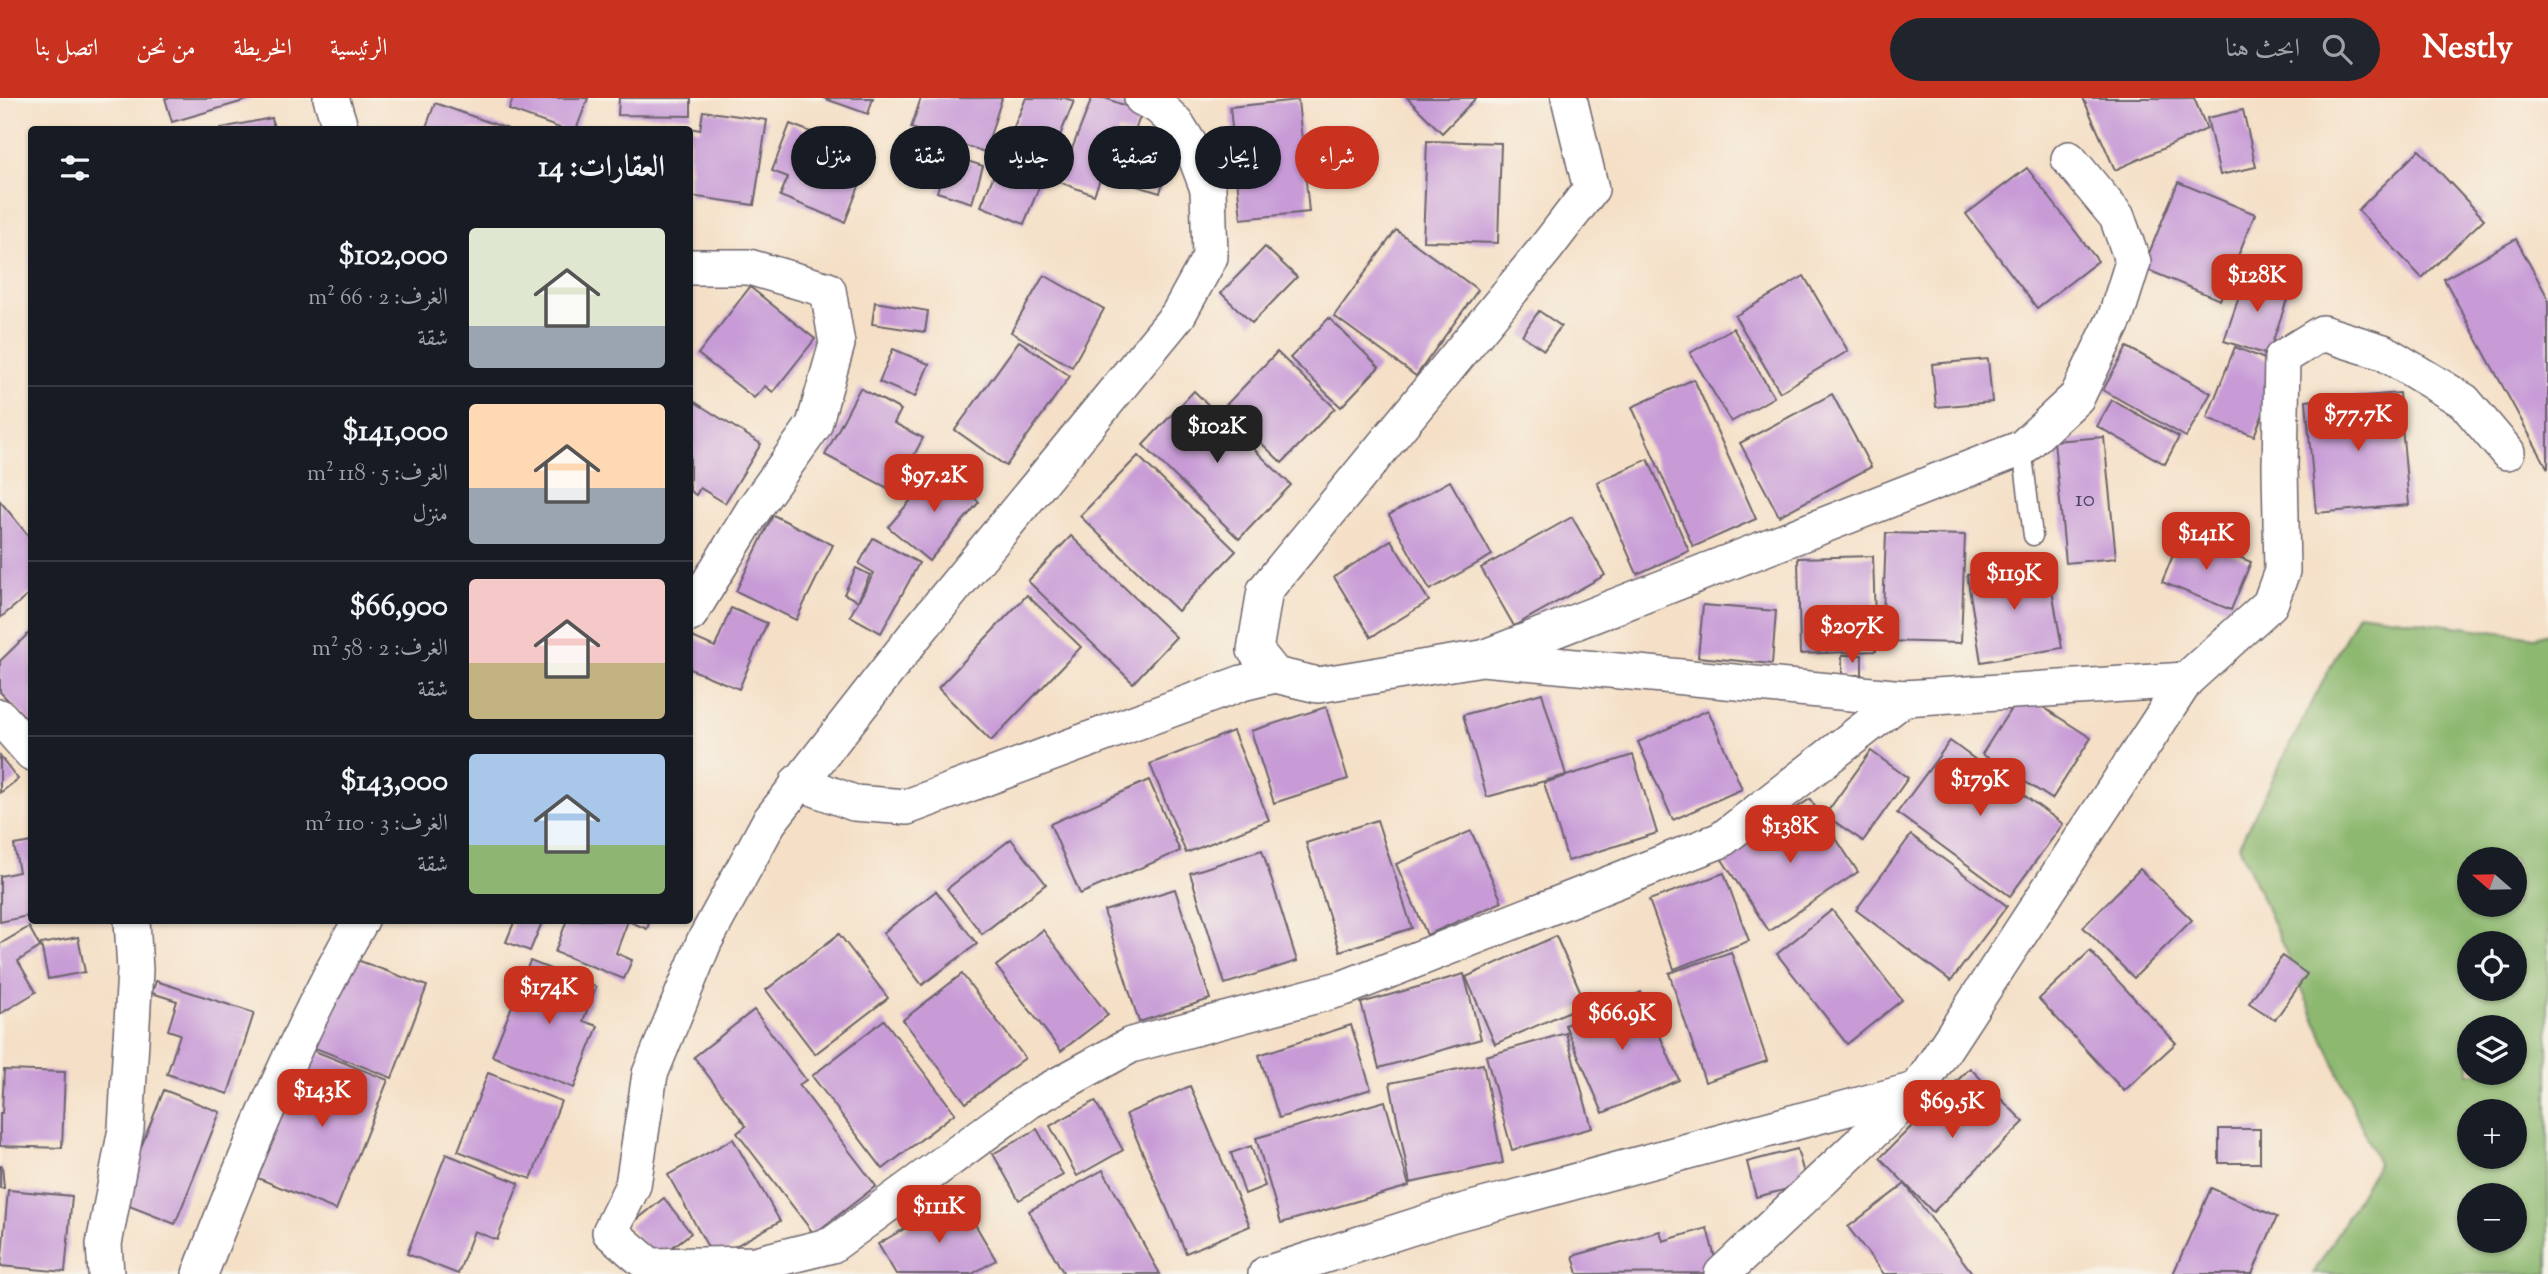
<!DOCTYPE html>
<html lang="ar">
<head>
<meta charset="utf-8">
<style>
	body { margin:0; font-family:"Sorts Mill Goudy",Amiri,serif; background:#20242c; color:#f1f3f6; direction:rtl; height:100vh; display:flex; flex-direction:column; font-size:26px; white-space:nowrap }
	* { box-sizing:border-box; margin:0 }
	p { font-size:23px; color:#9ea1a6 }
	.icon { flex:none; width:38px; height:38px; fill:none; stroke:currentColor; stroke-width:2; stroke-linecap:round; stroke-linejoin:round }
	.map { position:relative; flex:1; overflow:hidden; direction:ltr }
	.details { position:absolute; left:28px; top:28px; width:665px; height:798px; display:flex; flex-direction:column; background:#171b24; border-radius:7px; box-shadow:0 2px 5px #0004; direction:rtl }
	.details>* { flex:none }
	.banner { position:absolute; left:714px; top:28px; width:665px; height:63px; direction:rtl; display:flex; gap:14px }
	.needle { width:46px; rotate:290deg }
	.fabs { position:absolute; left:2457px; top:749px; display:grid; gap:14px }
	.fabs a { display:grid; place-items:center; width:70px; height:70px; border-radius:50%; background:#171b24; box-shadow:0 2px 5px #0004; font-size:35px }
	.price { position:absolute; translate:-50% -60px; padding:0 16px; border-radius:14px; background:#c8321e; color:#fff; font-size:23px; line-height:46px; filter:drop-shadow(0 2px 4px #0008) }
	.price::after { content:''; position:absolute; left:50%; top:42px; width:21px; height:16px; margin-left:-10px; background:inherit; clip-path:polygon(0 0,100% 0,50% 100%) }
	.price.current { background:#222; color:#fff }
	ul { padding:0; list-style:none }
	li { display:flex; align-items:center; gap:21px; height:175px; padding:0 28px }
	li+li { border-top:2px solid #363941 }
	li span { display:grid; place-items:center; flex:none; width:196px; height:140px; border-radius:7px; color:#555 }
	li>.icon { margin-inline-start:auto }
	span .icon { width:84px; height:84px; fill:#fffc; stroke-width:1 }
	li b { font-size:30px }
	h2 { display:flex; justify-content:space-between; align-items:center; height:84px; padding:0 28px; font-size:30px }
	.pill { padding:0 24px; border-radius:32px; background:#171b24; box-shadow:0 2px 5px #0004; font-size:24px; line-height:63px }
	.pill.current { background:#c8321e; color:#fff }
	header { display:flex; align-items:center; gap:42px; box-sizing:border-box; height:98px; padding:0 35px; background:#c8321e; color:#fff }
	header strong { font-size:33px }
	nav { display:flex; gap:38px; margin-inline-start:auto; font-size:24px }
	.search { width:490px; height:63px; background:#20242c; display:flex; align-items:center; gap:18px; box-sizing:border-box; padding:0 24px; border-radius:38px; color:#9ea1a6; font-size:26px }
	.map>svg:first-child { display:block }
	.forest { fill:#8db86f; stroke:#586d55; stroke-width:2; fill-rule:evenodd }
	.building { fill:#c89bd7 }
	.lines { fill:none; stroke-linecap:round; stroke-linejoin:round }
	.lane-casing { stroke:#6c646c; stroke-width:21 }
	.street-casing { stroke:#6c646c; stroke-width:38 }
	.lane { stroke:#fff; stroke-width:18 }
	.street { stroke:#fff; stroke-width:35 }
	.labels { text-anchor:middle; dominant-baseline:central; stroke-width:5; stroke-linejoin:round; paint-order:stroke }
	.number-label { font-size:23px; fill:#4c4062 }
</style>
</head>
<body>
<header>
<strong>Nestly</strong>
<div class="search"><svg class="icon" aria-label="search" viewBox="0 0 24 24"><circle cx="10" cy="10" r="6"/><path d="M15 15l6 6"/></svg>ابحث هنا</div>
<nav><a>الرئيسية</a><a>الخريطة</a><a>من نحن</a><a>اتصل بنا</a></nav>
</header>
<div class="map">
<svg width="2548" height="1176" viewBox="0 0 2548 1176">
	<rect width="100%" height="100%" fill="#f7f3e8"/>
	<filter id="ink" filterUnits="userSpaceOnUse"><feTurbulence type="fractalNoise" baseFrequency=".0143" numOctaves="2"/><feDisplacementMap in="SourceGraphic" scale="14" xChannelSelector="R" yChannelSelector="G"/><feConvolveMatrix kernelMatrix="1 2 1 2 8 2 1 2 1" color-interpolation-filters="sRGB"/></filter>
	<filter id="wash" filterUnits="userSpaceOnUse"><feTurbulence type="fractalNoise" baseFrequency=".00686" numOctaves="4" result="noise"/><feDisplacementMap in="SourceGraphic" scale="28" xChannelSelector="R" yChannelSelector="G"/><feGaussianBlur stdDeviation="1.57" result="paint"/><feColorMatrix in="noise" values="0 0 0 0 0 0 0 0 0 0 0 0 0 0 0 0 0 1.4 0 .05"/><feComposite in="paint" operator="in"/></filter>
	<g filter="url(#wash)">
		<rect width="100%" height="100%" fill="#f5e0c7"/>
		<!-- forest -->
		<path class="forest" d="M2358,515L2535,539L2548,535V1176H2313L2378,1066L2239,747ZM2469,761H2515V807H2469ZM2469,845H2515V891H2469ZM2469,929H2515V975H2469ZM2469,1013H2515V1059H2469ZM2469,1097H2515V1143H2469Z"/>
		<g id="blocks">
			<!-- building -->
			<g class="building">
				<path d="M165,0H251V1L172,24Z"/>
				<path d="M513,0H588L576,32H565L509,12Z"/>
				<path d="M619,0H691V18L618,17Z"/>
				<path d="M823,0H873L868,16Z"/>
				<path d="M921,0H1002L985,54L911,30Z"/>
				<path d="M1026,0H1065L1074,3L1024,126L981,108Z"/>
				<path d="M1092,0H1105L1142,14L1133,37L1119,32L1094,97L1059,84Z"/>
				<path d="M1407,0H1476L1442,35Z"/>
				<path d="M2083,0H2194L2207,31L2115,72Z"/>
				<path d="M1298,2L1309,114L1241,121L1230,9Z"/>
				<path d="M435,5L508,31V32H425Z"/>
				<path d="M2243,12L2256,69L2220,77L2207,20Z"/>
				<path d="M703,13L767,22L754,107L690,98V30L700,32Z"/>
				<path d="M272,20L274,32H221V30Z"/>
				<path d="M790,26L871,57L845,124L780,98L788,79L772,73Z"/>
				<path d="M1120,35L1150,44L1144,62L1167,69L1160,95L1107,79Z"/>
				<path d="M1427,43L1501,45L1498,145L1423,143Z"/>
				<path d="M2419,52L2484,121L2422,180L2358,112Z"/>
				<path d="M948,57L983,68L972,105L937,94Z"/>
				<path d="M2027,70L2098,163L2037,210L1966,116Z"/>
				<path d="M2178,84L2255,116L2220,202L2143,170Z"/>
				<path d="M1396,132L1478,192L1416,278L1334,218Z"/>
				<path d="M2516,141L2548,200V371L2444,181Z"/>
				<path d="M1265,149L1297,179L1252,225L1221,195Z"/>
				<path d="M2247,175L2291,190L2268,257L2224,243Z"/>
				<path d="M1044,177L1104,211L1072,269L1011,234Z"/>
				<path d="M1804,178L1848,253L1780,294L1735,218Z"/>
				<path d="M750,189L815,241L773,294L765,288L754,300L698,256Z"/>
				<path d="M875,204L928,213L925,234L872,226Z"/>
				<path d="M1539,213L1561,228L1544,252L1522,237Z"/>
				<path d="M1329,220L1379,269L1341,309L1290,260Z"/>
				<path d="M1733,230L1774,299L1731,324L1690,255Z"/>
				<path d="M1019,243L1070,278L1006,368L955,332Z"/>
				<path d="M2127,249L2211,295L2186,339L2103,292Z"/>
				<path d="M2235,249L2282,268L2254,338L2207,320Z"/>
				<path d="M893,251L929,266L915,299L879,284Z"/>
				<path d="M1277,254L1335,310L1282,365L1224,309Z"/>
				<path d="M1988,261L1992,304L1936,309L1932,266Z"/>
				<path d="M1694,281L1756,421L1693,449L1632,309Z"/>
				<path d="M860,290L901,312L894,325L923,340L895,394L825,357Z"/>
				<path d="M1194,293L1291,387L1239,441L1143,347Z"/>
				<path d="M2399,295L2409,407L2316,415L2306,303Z"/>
				<path d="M1832,296L1871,369L1779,418L1740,345Z"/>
				<path d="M690,301L761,346L725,405L700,390L696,397L690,393Z"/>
				<path d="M2112,302L2179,339L2165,366L2097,328Z"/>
				<path d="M2104,339L2116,460L2066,465L2054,343Z"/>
				<path d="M1138,358L1236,453L1178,513L1080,418Z"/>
				<path d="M1648,361L1689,453L1637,476L1597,384Z"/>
				<path d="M939,369L979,404L929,463L888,429Z"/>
				<path d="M1450,383L1492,457L1430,492L1389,417Z"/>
				<path d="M0,403L32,442V494L0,520Z"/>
				<path d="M773,417L833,447L796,522L736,493Z"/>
				<path d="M1572,419L1605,477L1514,528L1481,470Z"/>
				<path d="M1886,435L1965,437L1961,545L1882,543Z"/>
				<path d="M2182,435L2251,464L2231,512L2162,484Z"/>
				<path d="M1071,438L1176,539L1133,585L1028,483Z"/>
				<path d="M873,440L919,465L881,535L850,518L874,475L859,466Z"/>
				<path d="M1391,442L1429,503L1371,539L1334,479Z"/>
				<path d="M1873,458L1876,553L1800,556L1798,460Z"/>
				<path d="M2047,463L2062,550L1981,564L1967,477Z"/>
				<path d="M856,470L870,477L858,503L844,496Z"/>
				<path d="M1027,497L1081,549L991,643L938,590Z"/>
				<path d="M1703,507L1776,513L1772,566L1698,559Z"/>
				<path d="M731,510L767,525L739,591L690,571V538L715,549Z"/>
				<path d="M32,532V626L0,594V563Z"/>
				<rect x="1842" y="557" width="20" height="20"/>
				<path d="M1542,595L1566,677L1487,699L1463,617Z"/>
				<path d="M2021,595L2091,640L2052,701L1982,656Z"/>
				<path d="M1326,609L1348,681L1274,705L1251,633Z"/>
				<path d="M1708,612L1742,691L1673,722L1638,644Z"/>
				<path d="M1233,633L1269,722L1186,755L1150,666Z"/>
				<path d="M1950,643L2063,726L2010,798L1897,715Z"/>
				<path d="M1871,653L1908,680L1863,743L1825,717Z"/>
				<path d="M1633,657L1657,735L1568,763L1544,685Z"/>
				<path d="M0,658L18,681L0,695Z"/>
				<path d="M1149,682L1180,753L1080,796L1050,726Z"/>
				<path d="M1810,701L1858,774L1769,833L1721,760Z"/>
				<path d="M1377,722L1412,830L1340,853L1306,745Z"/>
				<path d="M1471,733L1502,804L1427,837L1396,766Z"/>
				<path d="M1911,737L2007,808L1951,883L1856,812Z"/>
				<path d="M1011,741L1046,786L982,836L947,791Z"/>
				<path d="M32,744V817L0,824V778L19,774L14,747Z"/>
				<path d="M1262,752L1297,863L1225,886L1190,775Z"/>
				<path d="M2140,771L2192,822L2134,880L2083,829Z"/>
				<path d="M1724,775L1749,843L1674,871L1649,802Z"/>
				<path d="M1175,791L1210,901L1139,924L1104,813Z"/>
				<path d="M936,793L977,846L922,887L883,835Z"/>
				<path d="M1832,812L1902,902L1847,946L1777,856Z"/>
				<path d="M515,822H543L530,853L506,844Z"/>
				<path d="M567,822H650L647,831L628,823L616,855L632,862L624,881L555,854Z"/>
				<path d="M29,829L40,849L18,863L36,894L0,916V846Z"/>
				<path d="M1043,832L1108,917L1061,953L996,868Z"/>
				<path d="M839,836L888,900L815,956L766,892Z"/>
				<path d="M1556,838L1586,906L1495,946L1466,879Z"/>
				<path d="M78,839L85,874L48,881L41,846Z"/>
				<path d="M2090,853L2176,945L2124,993L2039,901Z"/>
				<path d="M1731,854L1767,963L1705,984L1669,875Z"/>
				<path d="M2282,858L2307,876L2275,922L2249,905Z"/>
				<path d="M349,859L427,888L392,980L315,950Z"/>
				<path d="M530,863L596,889L583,923L598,928L574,990L492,958Z"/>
				<path d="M962,876L1025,960L966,1005L903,922Z"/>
				<path d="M1464,876L1481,941L1379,970L1361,905Z"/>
				<path d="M156,883L254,915L228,996L167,976L180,936L168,932L177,903L152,895Z"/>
				<path d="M1641,894L1679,982L1603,1015L1565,927Z"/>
				<path d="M754,912L806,982L799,987L876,1088L814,1136L737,1035L746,1028L694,959Z"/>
				<path d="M884,922L955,1015L883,1071L812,978Z"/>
				<path d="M1351,927L1371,991L1279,1020L1259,957Z"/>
				<path d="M1566,935L1592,1030L1512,1052L1486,958Z"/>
				<path d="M307,950L388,982L336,1112L255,1079Z"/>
				<path d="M1483,966L1503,1065L1410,1085L1390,985Z"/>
				<path d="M1970,970L2024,1024L1933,1114L1880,1060Z"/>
				<path d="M4,972L65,974L62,1050L0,1048V1015H2Z"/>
				<path d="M488,975L561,1003L531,1081L458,1053Z"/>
				<path d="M1190,988L1250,1128L1186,1155L1126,1016Z"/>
				<path d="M164,992L220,1014L175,1126L119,1104Z"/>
				<path d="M1095,1003L1123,1052L1077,1078L1050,1028Z"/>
				<path d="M1385,1003L1409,1088L1281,1125L1256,1040Z"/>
				<path d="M1037,1031L1063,1077L1019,1102L993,1056Z"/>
				<rect x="2219" y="1031" width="41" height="34"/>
				<path d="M733,1041L780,1123L714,1160L668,1077Z"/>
				<path d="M1251,1048L1265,1088L1245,1096L1231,1055Z"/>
				<path d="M1797,1051L1807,1086L1756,1099L1747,1064Z"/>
				<path d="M446,1056L519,1085L497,1142L474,1133L458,1176L407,1156Z"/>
				<path d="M0,1068H2L4,1090H0Z"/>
				<path d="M1103,1072L1160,1176H1064L1029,1113Z"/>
				<path d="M1905,1086L1973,1176H1884L1848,1129Z"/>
				<path d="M2211,1090L2277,1119L2252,1176H2173Z"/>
				<path d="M8,1092L72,1098L65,1174L1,1168Z"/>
				<path d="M959,1099L996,1162L972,1176H896L878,1146Z"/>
				<path d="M664,1100L691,1135L655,1162L629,1128Z"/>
				<path d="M1707,1130L1719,1175L1578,1176L1573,1158L1660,1133L1663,1143Z"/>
			</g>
		</g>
	</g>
	<g filter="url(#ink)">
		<use href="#blocks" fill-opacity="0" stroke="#6c646c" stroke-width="2"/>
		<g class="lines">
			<defs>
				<path id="lane" d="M2022,350L2033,438"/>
				<g id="street">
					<path d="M331,0L341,32"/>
					<path d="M1142,0L1158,8L1176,25L1194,54L1208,91L1210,159L1178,217L916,536L769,724L704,844L650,976L633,1087L610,1134L650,1168L755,1166L832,1147L1029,1003L1131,947L1344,890L1721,742L1904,600"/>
					<path d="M1569,0L1591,91L1546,150L1265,492L1255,552L1275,577L1318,587L1482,560L1904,600L2186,582"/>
					<path d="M690,169H749L828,192L837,246L814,327L754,411L690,516"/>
					<path d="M1488,558L2022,350L2077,299L2116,218L2133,164L2117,119L2069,61"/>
					<path d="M0,619L32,655"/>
					<path d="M798,684L854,705L907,709L1242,585L1275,577"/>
					<path d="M106,1176L104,1146L126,1031L135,872L132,822"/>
					<path d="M200,1176C247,1055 296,935 361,822"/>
					<path d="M1266,1176L1450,1117L1915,992"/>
					<path d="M1722,1176L1918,991L2186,582L2270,506L2282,473L2280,370L2282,260L2322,235L2383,254L2464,303L2507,354"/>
				</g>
			</defs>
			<!-- lane casing -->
			<use href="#lane" class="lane-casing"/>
			<!-- street casing -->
			<use href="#street" class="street-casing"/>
			<!-- lane -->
			<use href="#lane" class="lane"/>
			<!-- street -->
			<use href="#street" class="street"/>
		</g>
	</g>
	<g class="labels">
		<!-- number labels -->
		<g class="number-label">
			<text x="2085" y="402">10</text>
		</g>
	</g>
</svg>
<div class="fabs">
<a><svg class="needle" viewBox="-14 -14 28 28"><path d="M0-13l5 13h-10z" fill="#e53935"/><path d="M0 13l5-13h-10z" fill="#9ea1a6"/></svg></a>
<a><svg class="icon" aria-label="locate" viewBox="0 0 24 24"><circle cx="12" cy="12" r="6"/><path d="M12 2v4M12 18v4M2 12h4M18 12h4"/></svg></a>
<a><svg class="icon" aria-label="layers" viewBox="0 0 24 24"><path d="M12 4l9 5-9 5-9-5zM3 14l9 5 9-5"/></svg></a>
<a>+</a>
<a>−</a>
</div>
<b class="price" style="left:2257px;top:216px">$128K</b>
<b class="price" style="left:2358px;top:355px">$77.7K</b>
<b class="price current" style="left:1217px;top:367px">$102K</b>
<b class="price" style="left:934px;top:416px">$97.2K</b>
<b class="price" style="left:2206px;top:474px">$141K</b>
<b class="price" style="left:2014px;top:514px">$119K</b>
<b class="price" style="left:1852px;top:567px">$207K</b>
<b class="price" style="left:1980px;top:720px">$179K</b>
<b class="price" style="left:1790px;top:767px">$138K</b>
<b class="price" style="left:549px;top:928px">$174K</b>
<b class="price" style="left:1622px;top:954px">$66.9K</b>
<b class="price" style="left:322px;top:1031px">$143K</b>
<b class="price" style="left:1952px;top:1042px">$69.5K</b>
<b class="price" style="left:939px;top:1147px">$111K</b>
<div class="banner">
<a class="pill current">شراء</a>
<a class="pill">إيجار</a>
<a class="pill">تصفية</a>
<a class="pill">جديد</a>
<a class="pill">شقة</a>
<a class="pill">منزل</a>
</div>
<section class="details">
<h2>العقارات: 14<svg class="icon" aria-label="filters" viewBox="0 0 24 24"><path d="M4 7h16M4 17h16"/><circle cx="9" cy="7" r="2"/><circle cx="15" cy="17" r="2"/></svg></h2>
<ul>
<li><span style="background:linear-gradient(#dfe7d0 70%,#9aa5b1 0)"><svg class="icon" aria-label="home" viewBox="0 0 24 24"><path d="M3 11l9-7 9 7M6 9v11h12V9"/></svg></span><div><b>$102,000</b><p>الغرف: 2 · 66 m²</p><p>شقة</p></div></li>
<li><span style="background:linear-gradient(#ffd9b3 60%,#9aa5b1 0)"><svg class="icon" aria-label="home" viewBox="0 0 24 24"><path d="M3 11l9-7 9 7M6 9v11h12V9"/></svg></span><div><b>$141,000</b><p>الغرف: 5 · 118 m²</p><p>منزل</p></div></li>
<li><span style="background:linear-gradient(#f6c9c9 60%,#c2b280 0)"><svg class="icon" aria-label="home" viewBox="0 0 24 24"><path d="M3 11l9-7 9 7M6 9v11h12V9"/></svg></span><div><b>$66,900</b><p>الغرف: 2 · 58 m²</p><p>شقة</p></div></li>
<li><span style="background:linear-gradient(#a9c7e8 65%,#8fb573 0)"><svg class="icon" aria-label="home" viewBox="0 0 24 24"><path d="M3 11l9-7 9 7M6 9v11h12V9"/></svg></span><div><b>$143,000</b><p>الغرف: 3 · 110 m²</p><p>شقة</p></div></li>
</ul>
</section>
</div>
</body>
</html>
